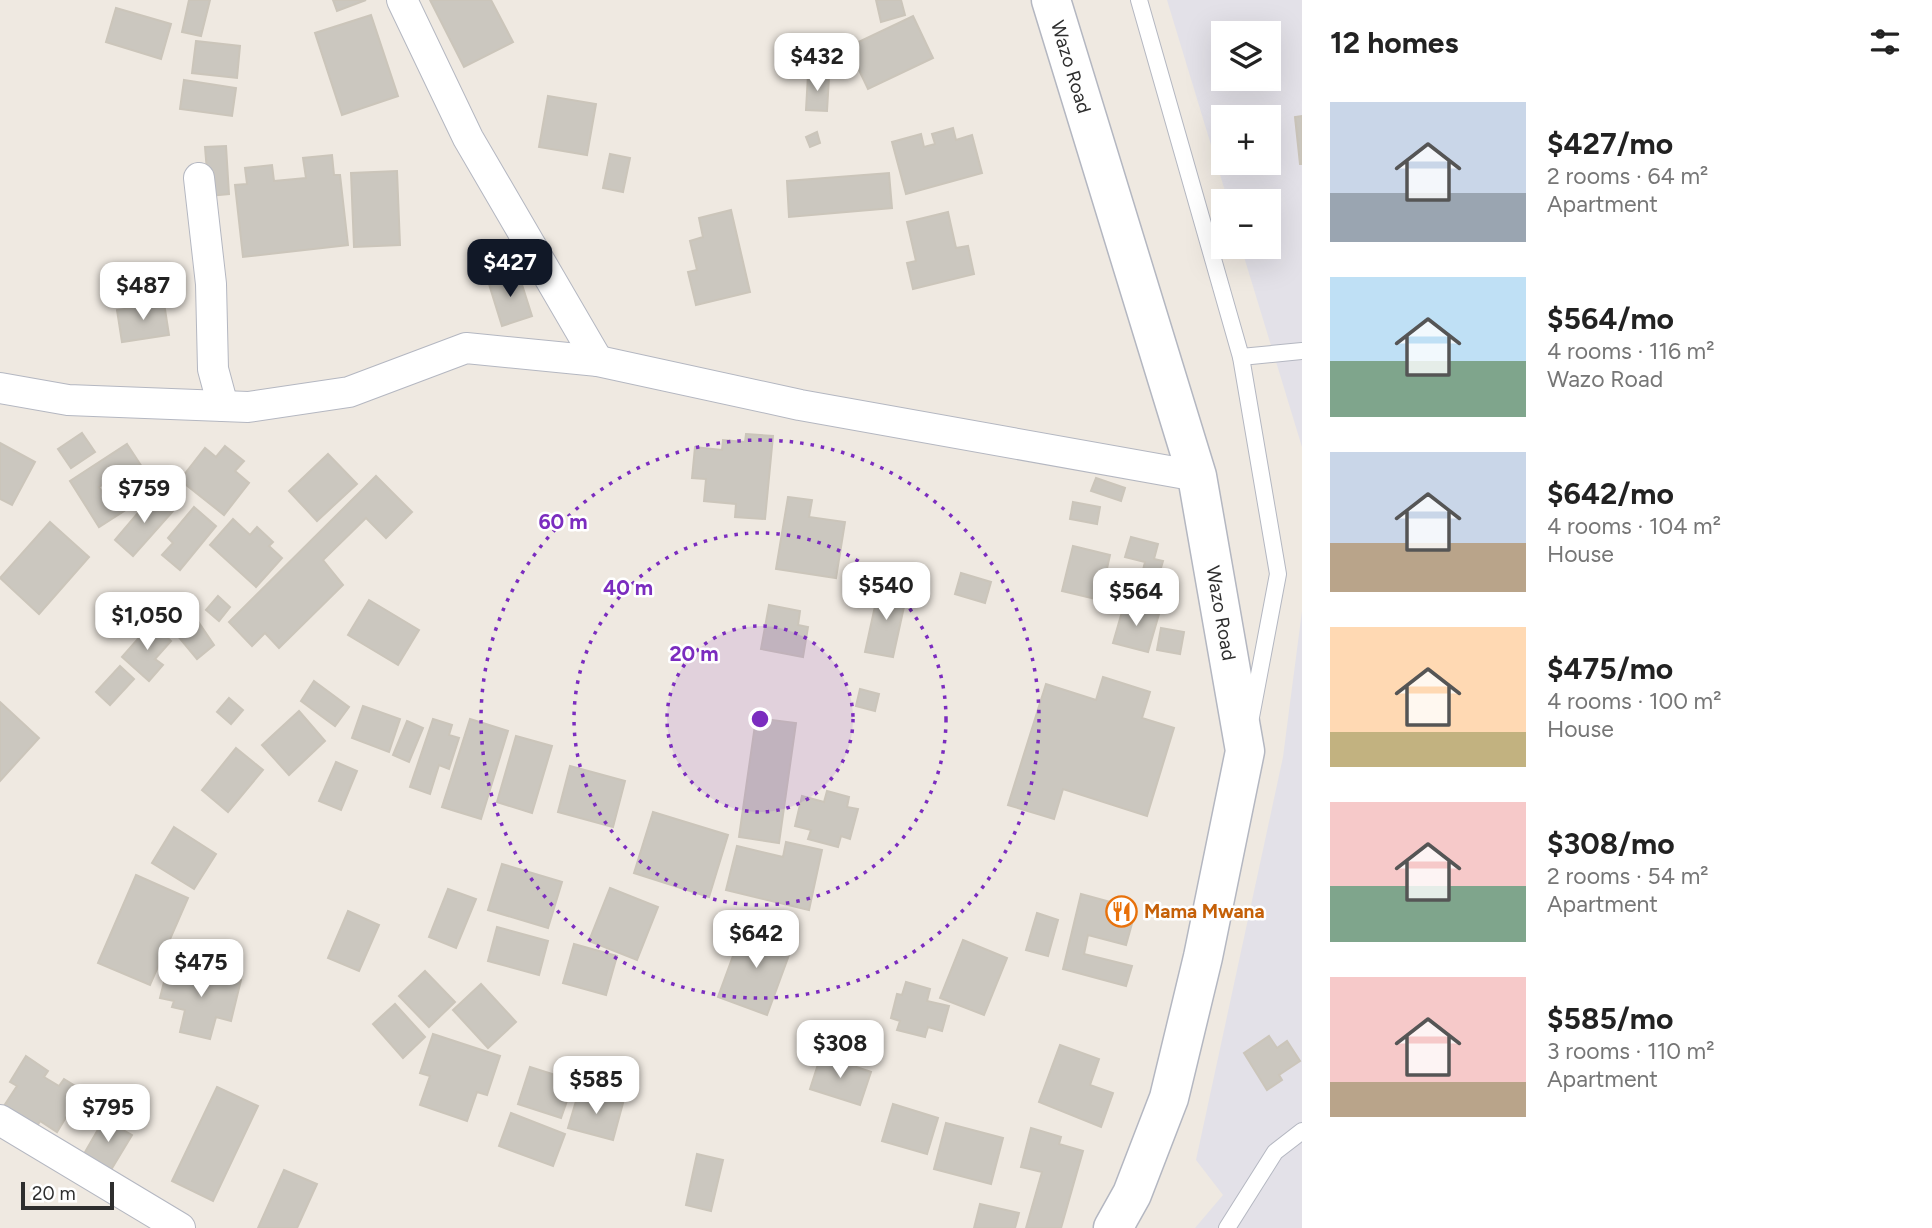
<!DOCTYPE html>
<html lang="en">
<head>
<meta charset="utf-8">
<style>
	body { margin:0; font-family:Figtree,sans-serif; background:#f2f2f2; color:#222; height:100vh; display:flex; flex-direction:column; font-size:26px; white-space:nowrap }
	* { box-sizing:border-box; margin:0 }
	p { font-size:23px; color:#767676 }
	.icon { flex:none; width:38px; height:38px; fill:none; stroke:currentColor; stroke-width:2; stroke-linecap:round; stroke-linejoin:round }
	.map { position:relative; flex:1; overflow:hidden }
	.panel { display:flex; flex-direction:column; background:#fff; width:630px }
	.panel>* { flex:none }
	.buttons { position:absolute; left:1211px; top:21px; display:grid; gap:14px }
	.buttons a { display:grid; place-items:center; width:70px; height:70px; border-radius:0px; background:#fff; box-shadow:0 7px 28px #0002; font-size:35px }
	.scale { position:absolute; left:21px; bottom:18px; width:93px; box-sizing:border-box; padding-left:7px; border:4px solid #2e2e2e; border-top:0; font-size:19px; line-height:24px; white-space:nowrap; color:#2e2e2e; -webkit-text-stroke:5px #fff; paint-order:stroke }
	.price { position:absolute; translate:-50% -60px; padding:0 16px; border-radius:14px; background:#fff; color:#222; font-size:23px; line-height:46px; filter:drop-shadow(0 2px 4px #0008) }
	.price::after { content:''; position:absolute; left:50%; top:42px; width:21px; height:16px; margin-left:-10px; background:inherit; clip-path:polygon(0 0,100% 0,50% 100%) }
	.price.current { background:#111827; color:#fff }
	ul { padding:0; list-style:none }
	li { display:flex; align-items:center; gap:21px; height:175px; padding:0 28px }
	li span { display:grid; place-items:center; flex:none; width:196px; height:140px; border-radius:0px; color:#555 }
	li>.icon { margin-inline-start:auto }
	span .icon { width:84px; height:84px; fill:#fffc; stroke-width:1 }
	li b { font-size:30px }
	h2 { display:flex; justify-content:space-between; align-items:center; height:84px; padding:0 28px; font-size:30px }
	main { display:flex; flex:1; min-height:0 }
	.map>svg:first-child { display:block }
	.industrial { fill:#e3e1e8; fill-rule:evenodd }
	.building { fill:#cbc7bf; stroke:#cbc5ba; stroke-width:2; fill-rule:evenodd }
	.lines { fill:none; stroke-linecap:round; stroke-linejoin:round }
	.lane-casing { stroke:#b4b7c1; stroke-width:18 }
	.street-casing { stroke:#b4b7c1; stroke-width:32 }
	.secondary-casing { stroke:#b4b7c1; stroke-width:41 }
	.lane { stroke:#fff; stroke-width:16 }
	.street { stroke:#fff; stroke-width:30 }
	.secondary { stroke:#fff; stroke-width:38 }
	.ring { fill:none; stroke:#7b2cbf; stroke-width:3.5; stroke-dasharray:3.5 7 }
	.labels { text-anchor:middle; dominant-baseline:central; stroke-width:5; stroke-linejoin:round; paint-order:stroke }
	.street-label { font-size:19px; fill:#2e2e2e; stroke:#fff }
	.food-label { font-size:19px; font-weight:bold; fill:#c56008; stroke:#fff; text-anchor:start }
	.centre { fill:#7b2cbf; stroke:#fff; stroke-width:3.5 }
	.ring-label { font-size:21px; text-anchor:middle; font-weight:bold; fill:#7b2cbf; stroke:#fff; stroke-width:5; stroke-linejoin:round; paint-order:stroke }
</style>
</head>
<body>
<main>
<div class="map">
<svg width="1302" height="1228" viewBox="0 0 1302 1228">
	<rect width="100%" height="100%" fill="#efe9e1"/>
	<!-- industrial -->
	<g class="industrial">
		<path d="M1167,0H1302V447L1241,247H1269V201H1228ZM1223,33H1269V79H1223ZM1223,117H1269V163H1223Z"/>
		<path d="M1302,611V1228H1195L1223,1195L1196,1160L1283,757Z"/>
	</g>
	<!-- building -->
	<g class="building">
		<path d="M189,0H210L201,36L182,32Z"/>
		<path d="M333,0H366L337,11Z"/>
		<path d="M430,0H491L513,42L464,67Z"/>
		<path d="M876,0H901L905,15L881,22Z"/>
		<path d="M116,8L171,24L161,59L106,42Z"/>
		<path d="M371,15L398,96L342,115L315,33Z"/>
		<path d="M913,16L933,58L868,89L848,47Z"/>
		<path d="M196,41L240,46L237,78L192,73Z"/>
		<path d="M808,75L829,77L827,111L806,110Z"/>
		<path d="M184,80L236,88L232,116L180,109Z"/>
		<path d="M548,96L596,104L587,155L539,147Z"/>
		<path d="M1302,116V164H1300L1295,117Z"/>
		<path d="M953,128L956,140L972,135L982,173L906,194L892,142L921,134L924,147L935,144L932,134Z"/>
		<path d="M817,132L820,143L810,147L806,137Z"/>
		<path d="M1271,142L1277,163L1255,169L1254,163H1269Z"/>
		<path d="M226,146L229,194L209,196L205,147Z"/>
		<path d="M610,154L630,158L623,192L603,188Z"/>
		<path d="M332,155L334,175H340L348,245L243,257L235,185L247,184L245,168L272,165L274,181L306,178L303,158Z"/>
		<path d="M397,171L400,245L354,247L351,173Z"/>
		<path d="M889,173L892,208L789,217L787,181Z"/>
		<path d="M731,210L750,292L696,305L688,272L697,270L690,241L703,237L699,218Z"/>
		<path d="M948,212L956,248L968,246L974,274L913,289L907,263L916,261L907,222Z"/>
		<path d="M518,272L532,316L502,326L488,281Z"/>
		<path d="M164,303L169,335L122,342L117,310Z"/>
		<path d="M82,433L95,452L71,468L58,449Z"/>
		<path d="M746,434L773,436L765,519L735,517L736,504L704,501L706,479L692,478L695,447L722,450L723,440L745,442Z"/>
		<path d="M0,443L35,462L12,505L0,499Z"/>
		<path d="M127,444L157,490L99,527L70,481ZM120,474L129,487L107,500L99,487Z"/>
		<path d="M225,446L244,461L235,471L249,483L224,515L180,480L205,448L216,457Z"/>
		<path d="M328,454L357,484L317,521L289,491Z"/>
		<path d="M376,476L412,512L386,538L366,518L323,560L343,585L279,648L265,633L252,646L229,622Z"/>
		<path d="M1096,478L1125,488L1121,501L1091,491Z"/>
		<path d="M154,494L173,511L133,556L115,540Z"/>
		<path d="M788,497L812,500L809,517L845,522L836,578L776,569Z"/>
		<path d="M1073,502L1100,507L1097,524L1070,519Z"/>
		<path d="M194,507L216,526L180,570L162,555L173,543L168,538Z"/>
		<path d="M233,519L250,535L257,527L273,542L269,546L282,558L256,587L210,545Z"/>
		<path d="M50,522L89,557L39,614L0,578Z"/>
		<path d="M1131,537L1158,544L1154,559L1163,561L1158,578L1142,574L1145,562L1125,557Z"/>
		<path d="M1073,546L1110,555L1100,600L1062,591Z"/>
		<path d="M961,573L991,582L985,603L955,594Z"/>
		<path d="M879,588L907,593L893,657L865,652Z"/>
		<path d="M218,596L230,607L219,621L206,610Z"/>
		<path d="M173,599L186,615L191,611L214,645L197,659L158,612Z"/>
		<path d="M369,600L419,630L398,665L348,635Z"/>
		<path d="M769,605L800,611L798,625L808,627L803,657L761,649Z"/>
		<path d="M1124,605L1159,614L1148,652L1113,643Z"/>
		<path d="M152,623L171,641L155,659L163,665L149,681L122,657Z"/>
		<path d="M1161,628L1184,632L1180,654L1157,650Z"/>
		<path d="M120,666L134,679L110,705L96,692Z"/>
		<path d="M1103,677L1150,692L1142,718L1174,728L1147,816L1063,789L1054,819L1008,805L1046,684L1096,700Z"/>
		<path d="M314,681L349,707L335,726L301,701Z"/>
		<path d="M860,689L879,694L875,711L856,706Z"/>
		<path d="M229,698L243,710L231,724L217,712Z"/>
		<path d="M0,702L39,738L0,781Z"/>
		<path d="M363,706L400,719L389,752L352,738Z"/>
		<path d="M299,711L325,741L289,775L262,745Z"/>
		<path d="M756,718L796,723L779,843L739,837Z"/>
		<path d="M433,719L452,725L449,735L459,738L449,769L439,765L430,794L410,787Z"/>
		<path d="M470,719L508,731L481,819L442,807Z"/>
		<path d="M407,721L423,728L409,762L393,755Z"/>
		<path d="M516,736L552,746L532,813L497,802Z"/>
		<path d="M236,748L263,770L228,812L202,790Z"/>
		<path d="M336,762L357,771L341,810L319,801Z"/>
		<path d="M570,766L625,781L613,827L558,812Z"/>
		<path d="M827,791L849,797L847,807L858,809L850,839L841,836L838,847L808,839L811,830L795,826L802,796L824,802Z"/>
		<path d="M653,812L728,835L709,897L634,873Z"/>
		<path d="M174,827L216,854L194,889L152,863Z"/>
		<path d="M786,842L822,850L809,910L726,890L737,846L783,857Z"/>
		<path d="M502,864L562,882L548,928L488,910Z"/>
		<path d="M136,875L188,898L150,985L98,963Z"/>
		<path d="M610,888L658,907L637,960L589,941Z"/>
		<path d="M448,889L476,899L456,948L429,937Z"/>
		<path d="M1081,894L1136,909L1126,945L1088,935L1084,954L1132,966L1126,986L1063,969Z"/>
		<path d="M348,911L379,925L359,971L328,958Z"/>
		<path d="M1037,913L1058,920L1048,956L1026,950Z"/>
		<path d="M744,926L793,944L767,1015L718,997Z"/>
		<path d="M497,927L548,941L539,975L488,961Z"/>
		<path d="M963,940L1007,958L984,1015L940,998Z"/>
		<path d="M574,944L617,956L606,995L563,983Z"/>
		<path d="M182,965L241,980L231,1021L216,1017L210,1039L180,1032L185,1010L172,1007L174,1001L160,998L166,974L179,977Z"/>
		<path d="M425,971L455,1002L429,1027L399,996Z"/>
		<path d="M906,982L930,989L927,1001L949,1006L942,1031L928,1027L925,1037L897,1030L900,1021L891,1018L897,994L902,995Z"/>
		<path d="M481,984L516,1022L488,1048L453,1010Z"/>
		<path d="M395,1004L425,1037L403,1058L373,1024Z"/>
		<path d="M433,1034L500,1056L487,1095L477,1092L467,1121L420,1105L430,1076L420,1073Z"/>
		<path d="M1269,1036L1277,1048L1287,1041L1300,1061L1279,1075L1282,1080L1267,1090L1244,1053Z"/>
		<path d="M1060,1045L1099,1059L1090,1085L1113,1093L1101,1127L1039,1102Z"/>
		<path d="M821,1055L871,1072L860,1105L810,1089Z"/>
		<path d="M26,1056L48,1071L44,1077L59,1086L64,1079L90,1095L75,1119L68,1114L57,1132L40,1121L35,1130L2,1109L17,1086L10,1082Z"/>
		<path d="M530,1067L574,1081L561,1118L518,1104Z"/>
		<path d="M217,1087L258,1106L213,1201L172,1181Z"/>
		<path d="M579,1091L623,1103L613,1140L568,1128Z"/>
		<path d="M893,1104L938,1118L927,1154L882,1141Z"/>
		<path d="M511,1113L565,1134L553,1166L499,1146Z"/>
		<path d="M104,1119L132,1135L111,1170L84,1154Z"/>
		<path d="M946,1123L1003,1138L991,1184L934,1169Z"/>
		<path d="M1031,1128L1061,1137L1059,1144L1083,1151L1061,1228H1026L1042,1172L1021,1167Z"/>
		<path d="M697,1154L723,1160L711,1211L686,1205Z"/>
		<path d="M284,1170L317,1184L297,1228H258Z"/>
		<path d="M980,1204L1019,1213L1015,1228H974Z"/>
	</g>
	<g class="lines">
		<defs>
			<g id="lane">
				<path d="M1139,0L1241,357L1278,574L1251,717"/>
				<path d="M1241,357L1302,351"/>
				<path d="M1227,1228L1275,1152L1302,1131"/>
			</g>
			<g id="street">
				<path d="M402,0L468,138L598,361"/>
				<path d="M199,178L211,284L213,369L223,406"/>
				<path d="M0,388L68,400L248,407L349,392L466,348L598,361L800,405L1197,476"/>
				<path d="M0,1120L180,1228"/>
			</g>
			<path id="secondary" d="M1051,0L1197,476L1245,751L1203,957L1169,1098L1132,1194L1113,1228"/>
		</defs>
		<!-- lane casing -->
		<use href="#lane" class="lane-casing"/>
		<!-- street casing -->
		<use href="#street" class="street-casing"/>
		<!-- secondary casing -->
		<use href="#secondary" class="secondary-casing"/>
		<!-- lane -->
		<use href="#lane" class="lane"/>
		<!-- street -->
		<use href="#street" class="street"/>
		<!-- secondary -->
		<use href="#secondary" class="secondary"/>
	</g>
	<!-- distance rings -->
	<circle cx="760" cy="719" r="93" fill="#7b2cbf" fill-opacity=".12"/>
	<g class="ring">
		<circle cx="760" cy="719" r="93"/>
		<circle cx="760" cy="719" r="186"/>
		<circle cx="760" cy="719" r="279"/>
	</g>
	<!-- icons -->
	<defs>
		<symbol id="restaurant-ring" viewBox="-11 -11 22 22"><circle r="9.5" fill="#fff" stroke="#e8710a" stroke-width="1.5"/><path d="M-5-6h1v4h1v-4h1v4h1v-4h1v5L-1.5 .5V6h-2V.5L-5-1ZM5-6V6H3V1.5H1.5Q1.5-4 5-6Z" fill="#e8710a"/></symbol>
	</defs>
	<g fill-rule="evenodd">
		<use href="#restaurant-ring" x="1104" y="894" width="35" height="35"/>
	</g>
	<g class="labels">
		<!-- street labels -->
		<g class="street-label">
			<text transform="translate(1071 67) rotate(73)">Wazo Road</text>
			<text transform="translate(1221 613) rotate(80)">Wazo Road</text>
		</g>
		<!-- food labels -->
		<g class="food-label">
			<text x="1144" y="911">Mama Mwana</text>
		</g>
	</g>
	<circle cx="760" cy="719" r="10" class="centre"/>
	<g class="ring-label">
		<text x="563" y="529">60 m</text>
		<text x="628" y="595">40 m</text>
		<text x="694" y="661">20 m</text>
	</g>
</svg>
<div class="buttons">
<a><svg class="icon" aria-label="layers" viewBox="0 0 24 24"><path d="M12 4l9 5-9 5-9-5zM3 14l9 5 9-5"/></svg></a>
<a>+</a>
<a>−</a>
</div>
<div class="scale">20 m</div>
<b class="price" style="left:817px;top:93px">$432</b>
<b class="price current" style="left:510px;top:299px">$427</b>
<b class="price" style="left:143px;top:322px">$487</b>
<b class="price" style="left:144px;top:525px">$759</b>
<b class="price" style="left:886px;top:622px">$540</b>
<b class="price" style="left:1136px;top:628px">$564</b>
<b class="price" style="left:147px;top:652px">$1,050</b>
<b class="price" style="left:756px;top:970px">$642</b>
<b class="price" style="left:201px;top:999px">$475</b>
<b class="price" style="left:840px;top:1080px">$308</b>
<b class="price" style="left:596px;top:1116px">$585</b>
<b class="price" style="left:108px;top:1144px">$795</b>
</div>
<section class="panel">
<h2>12 homes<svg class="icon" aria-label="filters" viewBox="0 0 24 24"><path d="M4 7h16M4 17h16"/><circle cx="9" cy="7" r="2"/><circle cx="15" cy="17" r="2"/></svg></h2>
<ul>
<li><span style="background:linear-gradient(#c9d6e8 65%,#9aa5b1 0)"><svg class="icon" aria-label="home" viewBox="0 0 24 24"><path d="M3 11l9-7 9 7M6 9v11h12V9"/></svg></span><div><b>$427/mo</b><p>2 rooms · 64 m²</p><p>Apartment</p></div></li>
<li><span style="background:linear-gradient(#bfe0f5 60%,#7fa58c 0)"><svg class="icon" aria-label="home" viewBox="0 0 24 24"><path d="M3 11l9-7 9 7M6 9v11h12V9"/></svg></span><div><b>$564/mo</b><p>4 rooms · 116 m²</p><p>Wazo Road</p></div></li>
<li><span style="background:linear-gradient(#c9d6e8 65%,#b9a48a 0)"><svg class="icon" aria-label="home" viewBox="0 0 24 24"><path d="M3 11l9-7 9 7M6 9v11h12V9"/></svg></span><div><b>$642/mo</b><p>4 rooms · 104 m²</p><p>House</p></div></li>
<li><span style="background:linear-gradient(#ffd9b3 75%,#c2b280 0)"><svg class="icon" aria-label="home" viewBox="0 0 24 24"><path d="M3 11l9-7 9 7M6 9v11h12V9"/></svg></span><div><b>$475/mo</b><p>4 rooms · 100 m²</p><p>House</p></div></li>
<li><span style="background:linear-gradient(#f6c9c9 60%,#7fa58c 0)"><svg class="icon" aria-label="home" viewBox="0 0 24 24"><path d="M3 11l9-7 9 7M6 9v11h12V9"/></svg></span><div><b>$308/mo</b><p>2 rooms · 54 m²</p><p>Apartment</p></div></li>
<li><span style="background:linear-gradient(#f6c9c9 75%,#b9a48a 0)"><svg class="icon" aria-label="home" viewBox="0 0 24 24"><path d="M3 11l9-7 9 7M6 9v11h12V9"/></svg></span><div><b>$585/mo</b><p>3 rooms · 110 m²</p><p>Apartment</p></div></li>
</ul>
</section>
</main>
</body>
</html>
